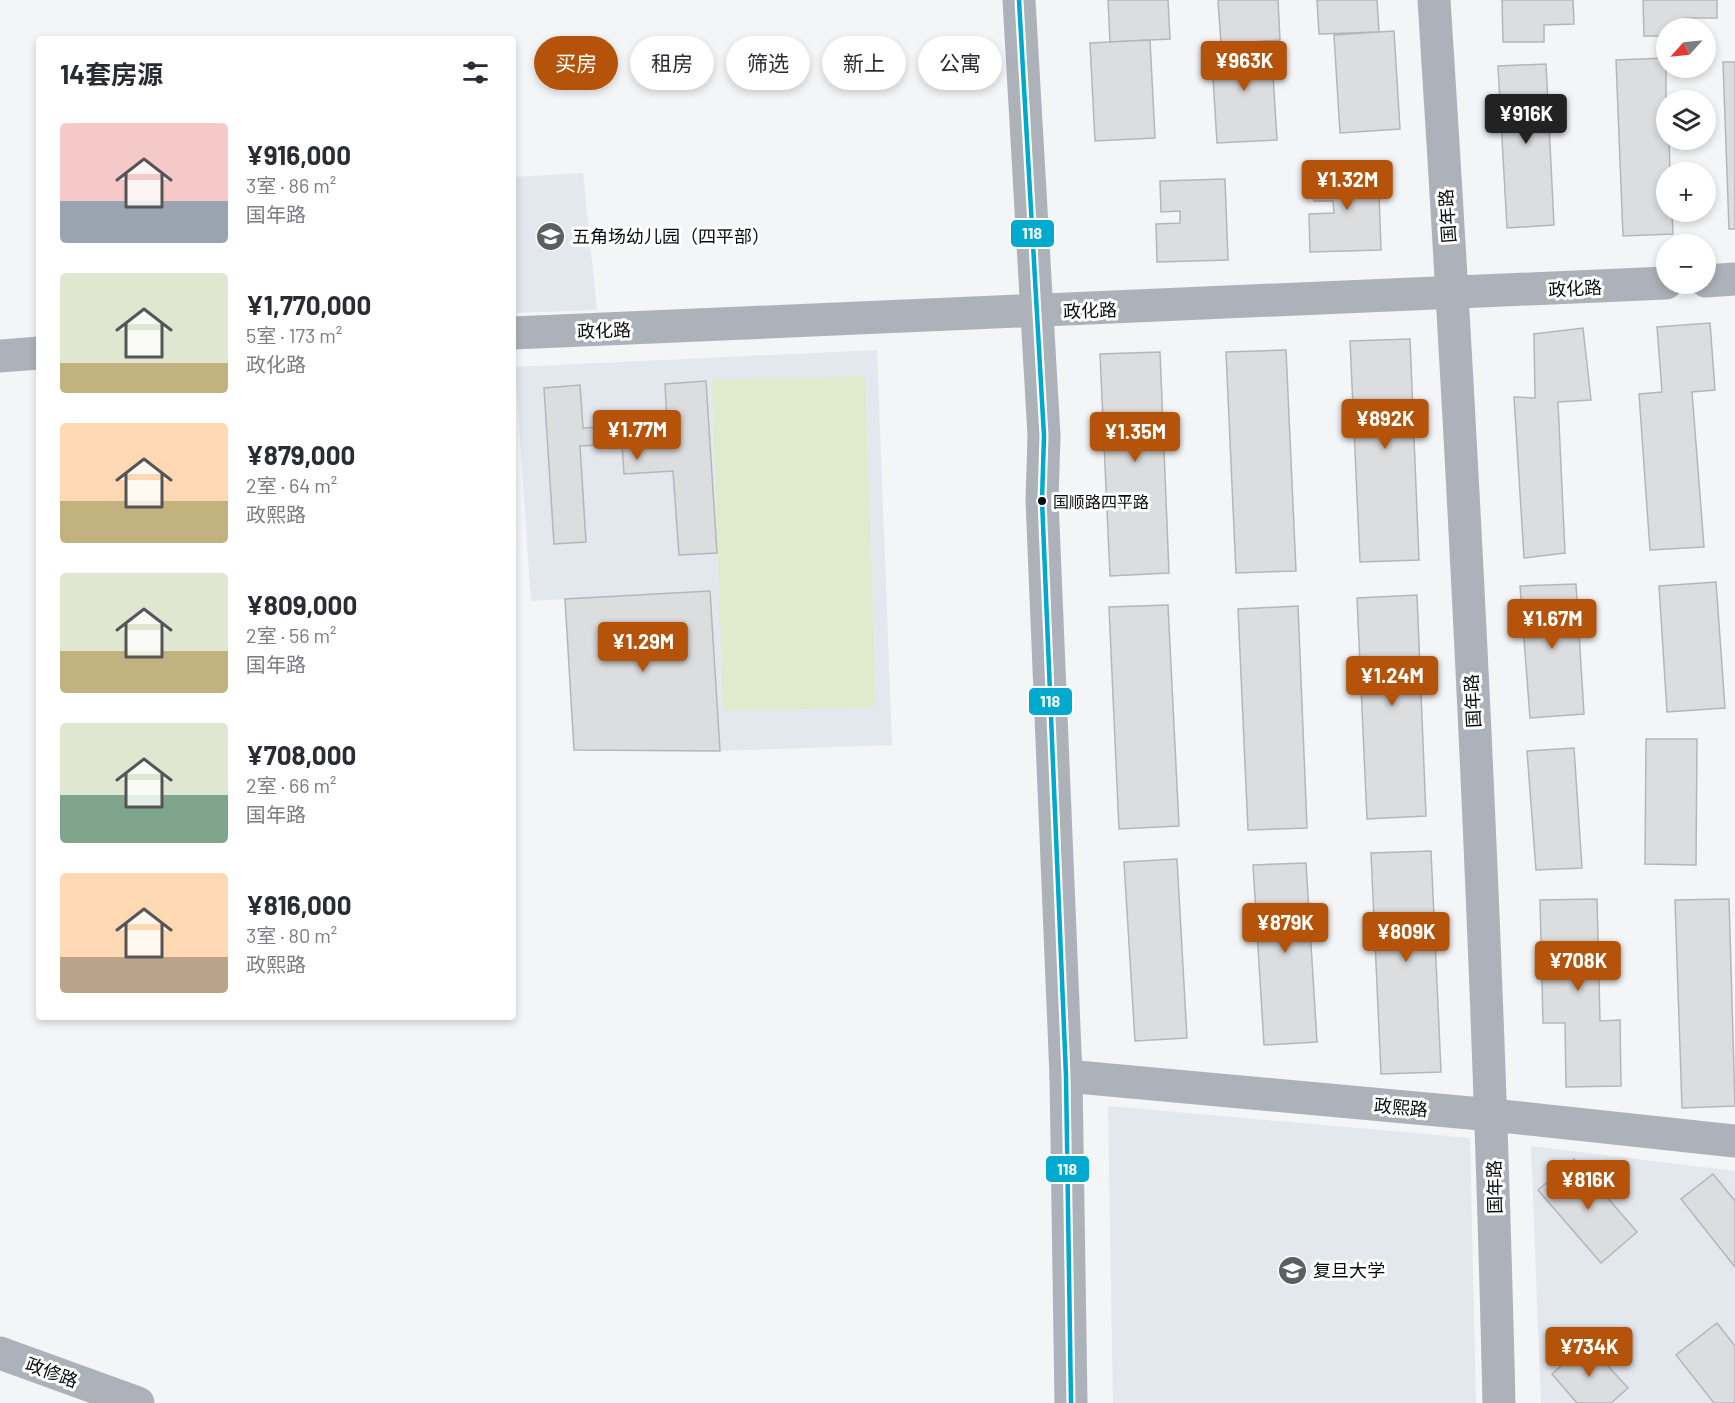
<!DOCTYPE html>
<html lang="zh">
<head>
<meta charset="utf-8">
<style>
	body { margin:0; font-family:Barlow,"Noto Sans SC",sans-serif; background:#f7f7f7; color:#2b2b33; height:100vh; display:flex; flex-direction:column; font-size:22px; white-space:nowrap }
	* { box-sizing:border-box; margin:0 }
	p { font-size:20px; color:#7c7c81 }
	.icon { flex:none; width:33px; height:33px; fill:none; stroke:currentColor; stroke-width:2; stroke-linecap:round; stroke-linejoin:round }
	.map { position:relative; flex:1; overflow:hidden }
	.drawer { position:absolute; left:36px; top:36px; width:480px; height:984px; display:flex; flex-direction:column; background:#fff; border-radius:6px; box-shadow:0 3px 9px #0003 }
	.drawer>* { flex:none }
	.banner { position:absolute; left:534px; top:36px; width:570px; height:54px; display:flex; gap:12px }
	.needle { width:39px; rotate:243deg }
	.fabs { position:absolute; left:1656px; top:18px; display:grid; gap:12px }
	.fabs a { display:grid; place-items:center; width:60px; height:60px; border-radius:50%; background:#fff; box-shadow:0 3px 9px #0003; font-size:30px }
	.price { position:absolute; translate:-50% -51px; padding:0 14px; border-radius:6px; background:#b45309; color:#fff; font-size:20px; line-height:39px; filter:drop-shadow(0 2px 3px #0008) }
	.price::after { content:''; position:absolute; left:50%; top:36px; width:18px; height:14px; margin-left:-9px; background:inherit; clip-path:polygon(0 0,100% 0,50% 100%) }
	.price.active { background:#222; color:#fff }
	ul { padding:0; list-style:none }
	li { display:flex; align-items:center; gap:18px; height:150px; padding:0 24px }
	li span { display:grid; place-items:center; flex:none; width:168px; height:120px; border-radius:6px; color:#555 }
	li>.icon { margin-inline-start:auto }
	span .icon { width:72px; height:72px; fill:#fffc; stroke-width:1 }
	li b { font-size:26px }
	h2 { display:flex; justify-content:space-between; align-items:center; height:72px; padding:0 24px; font-size:26px }
	.pill { padding:0 21px; border-radius:27px; background:#fff; box-shadow:0 3px 9px #0003; font-size:21px; line-height:54px }
	.pill.active { background:#b45309; color:#fff }
	.map>svg:first-child { display:block }
	.built { fill:#e3e7ee }
	.green { fill:#deebcc }
	.building { fill:#dcdddf; stroke:#b5b6b8; stroke-width:1.5 }
	.lines { fill:none; stroke-linecap:round; stroke-linejoin:round }
	.minor { stroke:#adb1b9; stroke-width:33 }
	.bus-1-casing { stroke:#fff; stroke-width:9 }
	.bus-1 { stroke:#00a9ce; stroke-width:4.5 }
	.bus-dot { fill:#0b0c0d; stroke:#fff; stroke-width:2 }
	.labels { text-anchor:middle; dominant-baseline:central; stroke-width:6; stroke-linejoin:round; paint-order:stroke }
	.bus-label { font-size:16px; fill:#0b0c0d; stroke:#fff; text-anchor:start }
	.street-label { font-size:18px; fill:#0b0c0d; stroke:#fff }
	.poi-label { font-size:18px; fill:#0b0c0d; stroke:#fff; text-anchor:start }
	.line-badge { stroke:#fff; stroke-width:2 }
	.badge-label { font-size:16px; text-anchor:middle; font-weight:bold; fill:#fff }
</style>
</head>
<body>
<div class="map">
<svg width="1735" height="1403" viewBox="0 0 1735 1403">
	<rect width="100%" height="100%" fill="#f3f5f7"/>
	<!-- built -->
	<g class="built">
		<path d="M583,173L597,310L513,313V177Z"/>
		<path d="M877,350L892,745L720,751L710,591L531,601L515,367Z"/>
		<path d="M1108,1106L1470,1138L1476,1403H1113Z"/>
		<path d="M1531,1146L1735,1171V1403H1541Z"/>
	</g>
	<!-- green -->
	<path class="green" d="M865,376L876,707L723,711L712,380Z"/>
	<!-- building -->
	<g class="building">
		<path d="M1108,0H1168L1170,39L1110,42Z"/>
		<path d="M1218,0H1278L1280,40L1221,44Z"/>
		<path d="M1317,0H1377L1379,32L1319,34Z"/>
		<path d="M1502,0H1573L1574,24L1544,25V42H1503Z"/>
		<path d="M1643,0H1717V18H1685V28H1666V36H1644Z"/>
		<path d="M1394,31L1400,129L1340,133L1334,35Z"/>
		<path d="M1150,40L1155,138L1095,141L1090,43Z"/>
		<path d="M1271,42L1277,140L1217,143L1211,45Z"/>
		<path d="M1666,58V140H1669L1670,172H1666V212H1672L1673,234L1623,236L1616,60Z"/>
		<path d="M1723,62H1735V229H1729Z"/>
		<path d="M1546,64L1554,225L1507,228L1498,66Z"/>
		<path d="M1378,168L1381,250L1310,252L1309,214L1334,213L1333,201H1314L1313,170Z"/>
		<path d="M1225,179L1228,260L1157,262L1156,224L1180,223V211L1161,212L1160,181Z"/>
		<path d="M1710,323L1715,390L1692,392L1704,547L1650,550L1639,394L1662,392L1657,327Z"/>
		<path d="M1583,328L1591,400L1558,402L1565,553L1524,558L1514,397L1535,398L1534,334Z"/>
		<path d="M1410,339L1419,560L1360,562L1350,341Z"/>
		<path d="M1286,350L1296,571L1236,573L1226,352Z"/>
		<path d="M1160,352L1169,573L1110,576L1100,354Z"/>
		<path d="M706,381L717,553L679,555L673,471L624,474L622,444L580,446L586,542L554,544L544,388L580,385L583,428L667,423L665,384Z"/>
		<path d="M1716,582L1725,708L1667,712L1659,586Z"/>
		<path d="M1576,584L1584,714L1530,718L1520,586Z"/>
		<path d="M710,591L720,751L574,750L565,599Z"/>
		<path d="M1417,595L1426,816L1367,819L1357,598Z"/>
		<path d="M1168,605L1179,826L1119,829L1109,607Z"/>
		<path d="M1298,606L1307,828L1248,830L1238,609Z"/>
		<path d="M1646,739H1697L1696,865L1645,864Z"/>
		<path d="M1574,748L1582,868L1536,870L1527,751Z"/>
		<path d="M1431,851L1441,1072L1381,1074L1371,853Z"/>
		<path d="M1177,859L1187,1038L1135,1041L1124,862Z"/>
		<path d="M1306,863L1317,1042L1264,1045L1253,865Z"/>
		<path d="M1597,899L1600,1021L1620,1020L1621,1086L1566,1087L1565,1023H1543L1540,900Z"/>
		<path d="M1729,899L1735,1106L1682,1108L1675,900Z"/>
		<path d="M1574,1159L1637,1232L1601,1263L1538,1190Z"/>
		<path d="M1713,1174L1735,1201V1267L1681,1199Z"/>
		<path d="M1717,1323L1735,1346V1403H1714L1676,1355Z"/>
		<path d="M1587,1343L1628,1388L1611,1403H1577L1552,1374Z"/>
	</g>
	<g class="lines">
		<!-- minor -->
		<g class="minor">
			<path d="M1019,0L1044,436L1042,500L1066,1076L1071,1403"/>
			<path d="M1434,0C1464,467 1488,935 1499,1403"/>
			<path d="M1706,281L1735,279"/>
			<path d="M513,333L1666,283"/>
			<path d="M0,356L39,353"/>
			<path d="M1066,1076L1492,1115L1735,1141"/>
			<path d="M0,1353L138,1403"/>
		</g>
		<defs>
			<path id="bus-1" d="M1019,0L1044,436L1042,500L1066,1076L1071,1403"/>
		</defs>
		<!-- bus-1 casing -->
		<use href="#bus-1" class="bus-1-casing"/>
		<!-- bus-1 -->
		<use href="#bus-1" class="bus-1"/>
	</g>
	<!-- icons -->
	<defs>
		<symbol id="school-disc" viewBox="-11 -11 22 22"><circle r="9.5" fill="#5c5e5f" stroke="#fff"/><path d="M0-5L7-2L0 1L-7-2ZM-4 1L0 2.5L4 1V4Q0 6-4 4Z" fill="#fff"/></symbol>
		<symbol id="university-disc" viewBox="-11 -11 22 22"><circle r="9.5" fill="#5c5e5f" stroke="#fff"/><path d="M0-5L7-2L0 1L-7-2ZM-4 1L0 2.5L4 1V4Q0 6-4 4Z" fill="#fff"/></symbol>
	</defs>
	<g fill-rule="evenodd">
		<use href="#school-disc" x="534" y="220" width="33" height="33"/>
		<use href="#university-disc" x="1276" y="1254" width="33" height="33"/>
	</g>
	<!-- markers -->
	<circle class="bus-dot" cx="1042" cy="501" r="5"/>
	<g class="labels">
		<!-- bus labels -->
		<g class="bus-label">
			<text x="1053" y="501">国顺路四平路</text>
		</g>
		<!-- street labels -->
		<g class="street-label">
			<text transform="translate(1447 216) rotate(-94)">国年路</text>
			<text transform="translate(1575 288) rotate(-3)">政化路</text>
			<text transform="translate(1090 310) rotate(-2)">政化路</text>
			<text transform="translate(604 330) rotate(-2)">政化路</text>
			<text transform="translate(1472 701) rotate(-93)">国年路</text>
			<text transform="translate(1401 1107) rotate(5)">政熙路</text>
			<text transform="translate(1494 1187) rotate(-91)">国年路</text>
			<text transform="translate(52 1372) rotate(20)">政修路</text>
		</g>
		<!-- poi labels -->
		<g class="poi-label">
			<text x="572" y="236">五角场幼儿园（四平部）</text>
			<text x="1313" y="1270">复旦大学</text>
		</g>
	</g>
	<g class="line-badge">
		<rect x="1010" y="219" width="45" height="29" rx="6" fill="#00a9ce"/>
		<rect x="1028" y="687" width="45" height="29" rx="6" fill="#00a9ce"/>
		<rect x="1045" y="1155" width="45" height="28" rx="6" fill="#00a9ce"/>
	</g>
	<g class="badge-label">
		<text x="1032" y="239">118</text>
		<text x="1050" y="707">118</text>
		<text x="1067" y="1175">118</text>
	</g>
</svg>
<div class="fabs">
<a><svg class="needle" viewBox="-14 -14 28 28"><path d="M0-13l5 13h-10z" fill="#e53935"/><path d="M0 13l5-13h-10z" fill="#7c7c81"/></svg></a>
<a><svg class="icon" aria-label="layers" viewBox="0 0 24 24"><path d="M12 4l9 5-9 5-9-5zM3 14l9 5 9-5"/></svg></a>
<a>+</a>
<a>−</a>
</div>
<b class="price" style="left:1244px;top:92px">¥963K</b>
<b class="price active" style="left:1526px;top:145px">¥916K</b>
<b class="price" style="left:1347px;top:211px">¥1.32M</b>
<b class="price" style="left:1385px;top:450px">¥892K</b>
<b class="price" style="left:637px;top:461px">¥1.77M</b>
<b class="price" style="left:1135px;top:463px">¥1.35M</b>
<b class="price" style="left:1552px;top:650px">¥1.67M</b>
<b class="price" style="left:643px;top:673px">¥1.29M</b>
<b class="price" style="left:1392px;top:707px">¥1.24M</b>
<b class="price" style="left:1285px;top:954px">¥879K</b>
<b class="price" style="left:1406px;top:963px">¥809K</b>
<b class="price" style="left:1578px;top:992px">¥708K</b>
<b class="price" style="left:1588px;top:1211px">¥816K</b>
<b class="price" style="left:1589px;top:1378px">¥734K</b>
<div class="banner">
<a class="pill active">买房</a>
<a class="pill">租房</a>
<a class="pill">筛选</a>
<a class="pill">新上</a>
<a class="pill">公寓</a>
</div>
<section class="drawer">
<h2>14套房源<svg class="icon" aria-label="filters" viewBox="0 0 24 24"><path d="M4 7h16M4 17h16"/><circle cx="9" cy="7" r="2"/><circle cx="15" cy="17" r="2"/></svg></h2>
<ul>
<li><span style="background:linear-gradient(#f6c9c9 65%,#9aa5b1 0)"><svg class="icon" aria-label="home" viewBox="0 0 24 24"><path d="M3 11l9-7 9 7M6 9v11h12V9"/></svg></span><div><b>¥916,000</b><p>3室 · 86 m²</p><p>国年路</p></div></li>
<li><span style="background:linear-gradient(#dfe7d0 75%,#c2b280 0)"><svg class="icon" aria-label="home" viewBox="0 0 24 24"><path d="M3 11l9-7 9 7M6 9v11h12V9"/></svg></span><div><b>¥1,770,000</b><p>5室 · 173 m²</p><p>政化路</p></div></li>
<li><span style="background:linear-gradient(#ffd9b3 65%,#c2b280 0)"><svg class="icon" aria-label="home" viewBox="0 0 24 24"><path d="M3 11l9-7 9 7M6 9v11h12V9"/></svg></span><div><b>¥879,000</b><p>2室 · 64 m²</p><p>政熙路</p></div></li>
<li><span style="background:linear-gradient(#dfe7d0 65%,#c2b280 0)"><svg class="icon" aria-label="home" viewBox="0 0 24 24"><path d="M3 11l9-7 9 7M6 9v11h12V9"/></svg></span><div><b>¥809,000</b><p>2室 · 56 m²</p><p>国年路</p></div></li>
<li><span style="background:linear-gradient(#dfe7d0 60%,#7fa58c 0)"><svg class="icon" aria-label="home" viewBox="0 0 24 24"><path d="M3 11l9-7 9 7M6 9v11h12V9"/></svg></span><div><b>¥708,000</b><p>2室 · 66 m²</p><p>国年路</p></div></li>
<li><span style="background:linear-gradient(#ffd9b3 70%,#b9a48a 0)"><svg class="icon" aria-label="home" viewBox="0 0 24 24"><path d="M3 11l9-7 9 7M6 9v11h12V9"/></svg></span><div><b>¥816,000</b><p>3室 · 80 m²</p><p>政熙路</p></div></li>
</ul>
</section>
</div>
</body>
</html>
